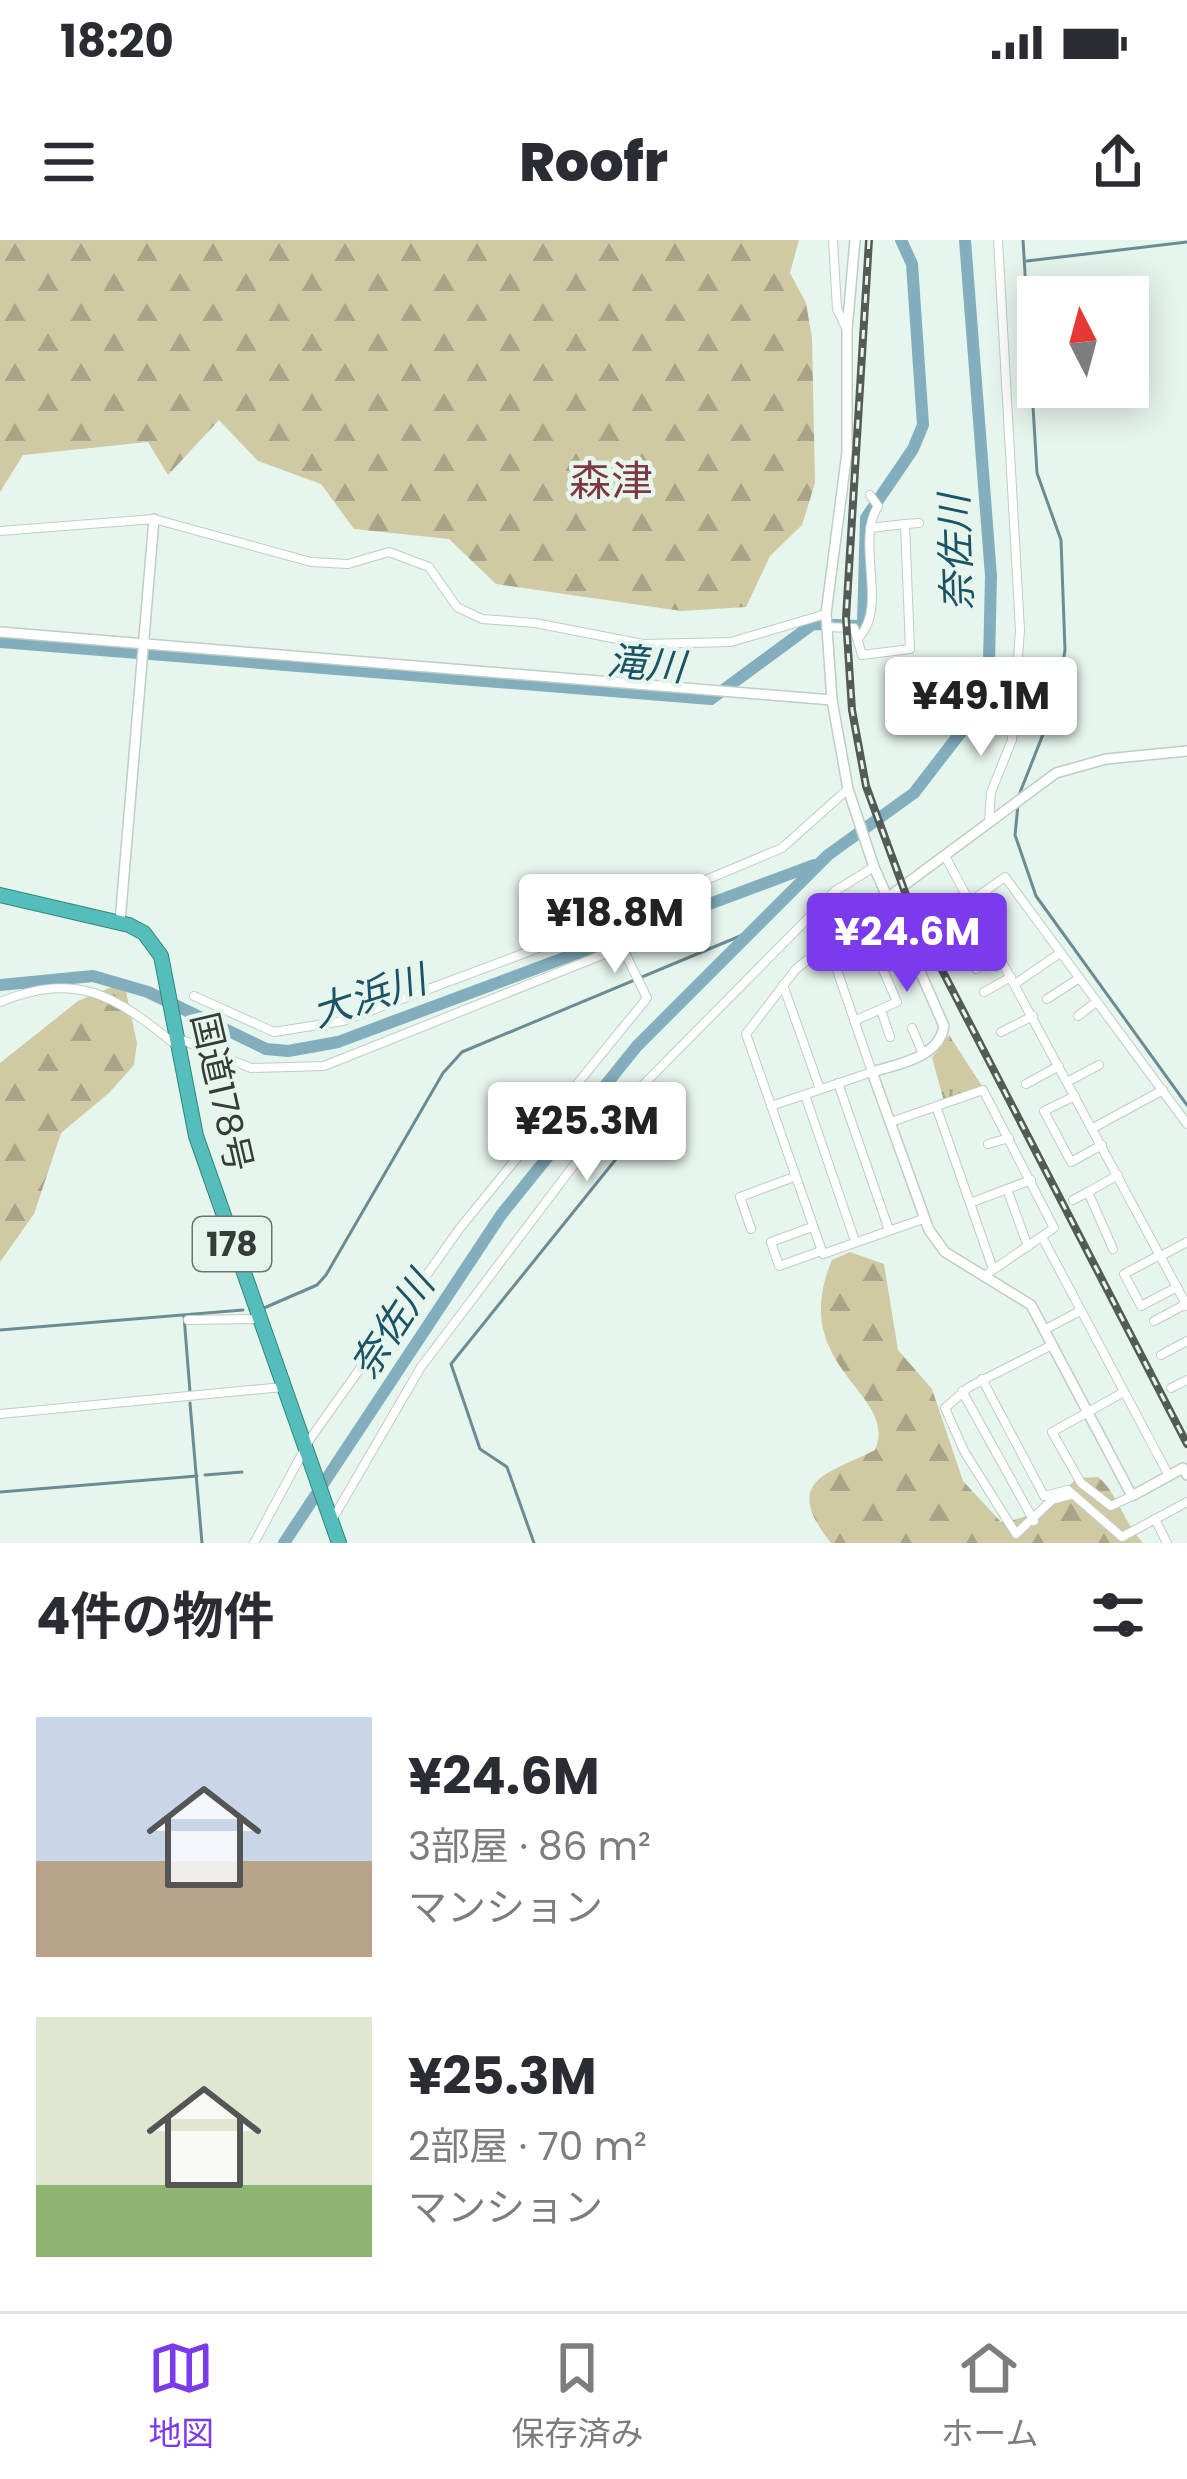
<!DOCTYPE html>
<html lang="ja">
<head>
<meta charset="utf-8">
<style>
	body { margin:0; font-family:Poppins,"Noto Sans JP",sans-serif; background:#f2f2f3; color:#2b2b33; height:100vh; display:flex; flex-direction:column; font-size:45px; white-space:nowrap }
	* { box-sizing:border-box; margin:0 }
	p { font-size:39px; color:#7c7c81 }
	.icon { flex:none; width:66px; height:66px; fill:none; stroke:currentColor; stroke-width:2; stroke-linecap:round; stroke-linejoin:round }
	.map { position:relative; height:1303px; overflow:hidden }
	.side { display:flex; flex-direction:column; background:#fff; flex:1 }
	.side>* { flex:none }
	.needle { width:78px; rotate:354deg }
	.tools { position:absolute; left:1017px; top:36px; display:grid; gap:24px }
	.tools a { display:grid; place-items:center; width:132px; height:132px; border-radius:0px; background:#fff; box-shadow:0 6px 30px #0003; font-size:60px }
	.price { position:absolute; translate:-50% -102px; padding:0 27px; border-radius:12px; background:#fff; color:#222; font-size:39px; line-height:78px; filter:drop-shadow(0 3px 6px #0008) }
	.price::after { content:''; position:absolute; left:50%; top:72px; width:36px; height:27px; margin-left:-18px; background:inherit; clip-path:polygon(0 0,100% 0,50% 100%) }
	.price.current { background:#7c3aed; color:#fff }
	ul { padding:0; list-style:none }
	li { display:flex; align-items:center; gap:36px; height:300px; padding:0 36px }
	li span { display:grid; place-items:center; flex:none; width:336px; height:240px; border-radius:0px; color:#555 }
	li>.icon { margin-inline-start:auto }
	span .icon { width:144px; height:144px; fill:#fffc; stroke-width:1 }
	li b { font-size:51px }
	h2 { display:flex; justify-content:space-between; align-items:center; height:144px; padding:0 36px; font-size:51px }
	.status { display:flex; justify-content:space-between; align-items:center; height:84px; padding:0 60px; background:#fff; direction:ltr }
	.status svg { height:33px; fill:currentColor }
	header { display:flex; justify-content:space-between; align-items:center; height:156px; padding:0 36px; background:#fff; font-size:54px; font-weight:800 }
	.tabs { display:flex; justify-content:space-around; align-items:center; height:168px; border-top:3px solid #e1e1e2; background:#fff; font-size:33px; color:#7c7c81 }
	.tabs a { display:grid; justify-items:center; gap:6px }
	.tabs .current { color:#7c3aed }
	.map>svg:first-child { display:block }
	.forest { fill:url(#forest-firs) }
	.park { fill:url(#park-tufts) }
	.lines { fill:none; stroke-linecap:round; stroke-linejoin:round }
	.stream { stroke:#6c8c95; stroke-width:3 }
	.river { stroke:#83aebd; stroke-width:12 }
	.minor-casing { stroke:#bfcdc5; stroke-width:10 }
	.tertiary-casing { stroke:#bfcdc5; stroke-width:12 }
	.trunk-casing { stroke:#308581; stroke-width:16 }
	.minor { stroke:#fff; stroke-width:8 }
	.tertiary { stroke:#fff; stroke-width:9 }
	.trunk { stroke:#56beba; stroke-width:14 }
	.rail-casing { stroke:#545b57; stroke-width:8 }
	.rail { stroke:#e7f6ed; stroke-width:3; stroke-dasharray:9; stroke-linecap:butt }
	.labels { text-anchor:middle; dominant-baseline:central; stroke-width:9; stroke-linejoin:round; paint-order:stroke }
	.shield { fill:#e7f6ed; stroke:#6b746f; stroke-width:3 }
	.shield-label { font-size:33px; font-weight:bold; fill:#363c39 }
	.street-label { font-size:36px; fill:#363c39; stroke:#e7f6ed }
	.water-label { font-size:39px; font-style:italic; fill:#1b5466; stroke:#e7f6ed }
	.quarter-label { font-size:42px; fill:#7e3747; stroke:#e7f6ed }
</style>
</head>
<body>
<div class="status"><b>18:20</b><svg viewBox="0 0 49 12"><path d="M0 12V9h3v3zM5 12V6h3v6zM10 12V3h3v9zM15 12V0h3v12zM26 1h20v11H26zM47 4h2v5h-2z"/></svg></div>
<header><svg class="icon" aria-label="menu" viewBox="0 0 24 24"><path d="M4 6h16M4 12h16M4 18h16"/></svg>Roofr<svg class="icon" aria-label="share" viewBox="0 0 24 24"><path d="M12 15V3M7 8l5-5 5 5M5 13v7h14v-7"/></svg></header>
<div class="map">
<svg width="1187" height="1303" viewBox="0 0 1187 1303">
	<defs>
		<pattern id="forest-firs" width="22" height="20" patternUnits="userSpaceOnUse" patternTransform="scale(3)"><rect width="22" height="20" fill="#cfc9a4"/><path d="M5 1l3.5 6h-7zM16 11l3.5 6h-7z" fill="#a9a487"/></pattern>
		<pattern id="park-tufts" width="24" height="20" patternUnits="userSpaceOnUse" patternTransform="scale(3)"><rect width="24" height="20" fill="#cfc9a4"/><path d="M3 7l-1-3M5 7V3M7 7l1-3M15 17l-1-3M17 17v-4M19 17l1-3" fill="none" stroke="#a9a487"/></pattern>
	</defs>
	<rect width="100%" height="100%" fill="#e7f6ed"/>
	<!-- forest -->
	<g class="forest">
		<path d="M0,0H799L790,33L806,63L812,98L815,243L802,285L770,316L746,367L681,371L496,344L449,299L354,289L321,244L258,221L219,180L168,235L148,202L23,215L0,252Z"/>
		<path d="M124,742L137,803L134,825L109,853L61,893L34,974L0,1022V823L78,761Z"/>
		<path d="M850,1012L884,1024L898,1110L932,1149L963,1241L1001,1282C1036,1278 1053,1262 1077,1238L1098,1237C1117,1252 1124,1283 1143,1303H831C780,1239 829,1234 875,1210C900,1152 786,1129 832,1020Z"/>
	</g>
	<!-- park -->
	<path class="park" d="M949,795L982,846L944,861L932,818Z"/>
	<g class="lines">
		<!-- stream -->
		<g class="stream">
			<path d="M1027,21L1187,2"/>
			<path d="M1019,555L1057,459L1065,410L1061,300L1037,233L1023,0"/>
			<path d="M1018,565L1015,595L1036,656L1187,865"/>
			<path d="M264,1068L317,1045L326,1035L443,833L462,812L745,694"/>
			<path d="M184,1076L190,1152"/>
			<path d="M0,1090L243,1070"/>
			<path d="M190,1163L202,1303"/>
			<path d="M205,1235L242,1232"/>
			<path d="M0,1252L197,1236"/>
			<path d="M534,1303L507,1227L480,1209L451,1124L645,883L603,850"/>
		</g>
		<!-- river -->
		<g class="river">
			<path d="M0,402L711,459L813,384L859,386L863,382L866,278L913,209L923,185L912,24L901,0"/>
			<path d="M0,745L93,736L148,752L266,809L288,811L338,802L814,625"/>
			<path d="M284,1303L501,975L637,806L828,615L914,553L968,483L989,422L991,336L965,0"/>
		</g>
		<defs>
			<g id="minor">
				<path d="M833,0L837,69L847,90"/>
				<path d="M905,284L919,283"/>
				<path d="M0,291L154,279L311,322L348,324L389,312L429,327L457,367L482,379L535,383L643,404L731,402L826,374"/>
				<path d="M827,387L854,388L862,415L910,409L905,284L870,288"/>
				<path d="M860,396C888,364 855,303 878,266L870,255"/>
				<path d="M989,582L991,552L1012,500L1020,390L998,0"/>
				<path d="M945,616L1187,1066"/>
				<path d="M887,658L796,729L746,794L823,1014L923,979"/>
				<path d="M971,661L1005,637L1187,884"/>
				<path d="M967,718L976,729L999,716"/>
				<path d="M1015,744L1060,713"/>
				<path d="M783,745L820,849"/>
				<path d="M984,752L1011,737"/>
				<path d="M194,756L274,792L343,781L584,691L782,608L848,549"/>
				<path d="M1047,759L1078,739"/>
				<path d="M0,762C78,731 114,755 176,805"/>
				<path d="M881,770L890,797"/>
				<path d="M1078,776L1096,762"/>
				<path d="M854,781L897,762L862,681"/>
				<path d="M912,788L923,814"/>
				<path d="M1001,792L1033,776"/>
				<path d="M177,798L251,828L324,826L622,707L647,758L460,988L310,1199L254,1303"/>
				<path d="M1067,842L1099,825"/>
				<path d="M838,843L889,990"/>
				<path d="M1026,844L1059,826"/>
				<path d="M805,855L855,1001"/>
				<path d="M1075,856L1044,871L1071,922L1102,905"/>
				<path d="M771,866L872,832L829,707"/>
				<path d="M936,866L993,1029"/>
				<path d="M891,882L983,850L1054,988L987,1034"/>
				<path d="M1093,888L1163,850"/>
				<path d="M988,904L1009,898"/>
				<path d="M1007,949L1028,1007"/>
				<path d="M1073,960L1088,952"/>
				<path d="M970,963L1031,940"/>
				<path d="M812,987L771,1002L779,1026L821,1011"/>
				<path d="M751,989L740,957L794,937"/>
				<path d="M1042,997L1169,1236"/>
				<path d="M1113,1009L1088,952L1118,935"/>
				<path d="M1160,1015L1124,1034L1141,1066L1177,1047"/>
				<path d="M1161,1016L1187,1002"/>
				<path d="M188,1080L258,1079"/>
				<path d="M1154,1081L1186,1064"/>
				<path d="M1044,1090L1080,1071"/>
				<path d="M1052,1105L969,1147L945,1168L964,1211L1016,1294L1052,1260L1071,1255"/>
				<path d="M1161,1115L1187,1101"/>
				<path d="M982,1139L1044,1256L1068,1250L1122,1297L1187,1262"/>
				<path d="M1171,1148L1187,1140"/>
				<path d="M962,1151L1034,1281"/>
				<path d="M1124,1152L1052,1192L1081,1243L1111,1266L1132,1256"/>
				<path d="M0,1174L283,1147"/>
				<path d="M1155,1279L1167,1303"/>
				<path d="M332,1280L421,1127L574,925L639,849L835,651L874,627"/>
			</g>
			<g id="tertiary">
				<path d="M855,0L847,90V212L826,374L832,460L848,549L874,627L944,786C939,818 898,824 872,832L929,990L945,1012L1031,1065L1132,1256L1183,1228L1187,1235"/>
				<path d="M0,392L832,460"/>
				<path d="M887,658L1056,533L1106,519L1187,511"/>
				<path d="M120,682L154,279"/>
			</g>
			<path id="trunk" d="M0,655L129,685L144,693L161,716L196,896L339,1303"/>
		</defs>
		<!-- minor casing -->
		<use href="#minor" class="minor-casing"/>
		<!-- tertiary casing -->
		<use href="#tertiary" class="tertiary-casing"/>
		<!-- trunk casing -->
		<use href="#trunk" class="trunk-casing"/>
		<!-- minor -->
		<use href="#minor" class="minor"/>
		<!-- tertiary -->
		<use href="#tertiary" class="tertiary"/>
		<!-- trunk -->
		<use href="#trunk" class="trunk"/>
		<defs>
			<path id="rail" d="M869,0L846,378L852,470L866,546L913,674L1187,1204"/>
		</defs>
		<!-- rail casing -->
		<use href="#rail" class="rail-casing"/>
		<!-- rail -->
		<use href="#rail" class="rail"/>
	</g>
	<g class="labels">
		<!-- shield labels -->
		<rect class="shield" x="193" y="977" width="78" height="54" rx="9"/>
		<g class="shield-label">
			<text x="232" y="1004">178</text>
		</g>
		<!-- street labels -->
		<g class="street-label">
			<text transform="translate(222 852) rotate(77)">国道178号</text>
		</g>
		<!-- water labels -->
		<g class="water-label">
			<text transform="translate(956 313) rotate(-92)">奈佐川</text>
			<text transform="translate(646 424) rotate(5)">滝川</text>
			<text transform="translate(369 756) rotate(-18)">大浜川</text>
			<text transform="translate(392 1085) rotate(-57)">奈佐川</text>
		</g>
		<!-- quarter labels -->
		<g class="quarter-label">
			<text x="611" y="241">森津</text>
		</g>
	</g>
</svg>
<div class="tools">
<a><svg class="needle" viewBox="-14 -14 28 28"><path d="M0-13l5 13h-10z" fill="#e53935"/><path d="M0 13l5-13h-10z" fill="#7c7c81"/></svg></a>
</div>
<b class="price" style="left:981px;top:519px">¥49.1M</b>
<b class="price" style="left:615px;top:736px">¥18.8M</b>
<b class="price current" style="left:907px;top:755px">¥24.6M</b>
<b class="price" style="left:587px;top:944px">¥25.3M</b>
</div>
<section class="side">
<h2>4件の物件<svg class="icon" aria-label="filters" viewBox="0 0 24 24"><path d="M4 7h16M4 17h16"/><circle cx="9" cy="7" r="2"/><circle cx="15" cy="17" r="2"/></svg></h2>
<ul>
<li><span style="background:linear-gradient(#c9d6e8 60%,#b9a48a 0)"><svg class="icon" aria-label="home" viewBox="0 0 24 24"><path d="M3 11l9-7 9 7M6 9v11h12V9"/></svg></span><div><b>¥24.6M</b><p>3部屋 · 86 m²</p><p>マンション</p></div></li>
<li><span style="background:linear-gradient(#dfe7d0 70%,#8fb573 0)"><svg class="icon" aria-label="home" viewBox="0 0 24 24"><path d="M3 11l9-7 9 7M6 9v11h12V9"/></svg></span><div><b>¥25.3M</b><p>2部屋 · 70 m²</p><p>マンション</p></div></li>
</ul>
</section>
<nav class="tabs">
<a class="current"><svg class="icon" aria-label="map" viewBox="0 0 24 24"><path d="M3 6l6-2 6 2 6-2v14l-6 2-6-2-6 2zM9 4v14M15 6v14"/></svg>地図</a>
<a><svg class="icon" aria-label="saved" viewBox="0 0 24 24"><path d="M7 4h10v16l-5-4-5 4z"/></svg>保存済み</a>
<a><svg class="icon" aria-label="home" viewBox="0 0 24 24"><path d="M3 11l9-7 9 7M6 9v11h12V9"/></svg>ホーム</a>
</nav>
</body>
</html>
